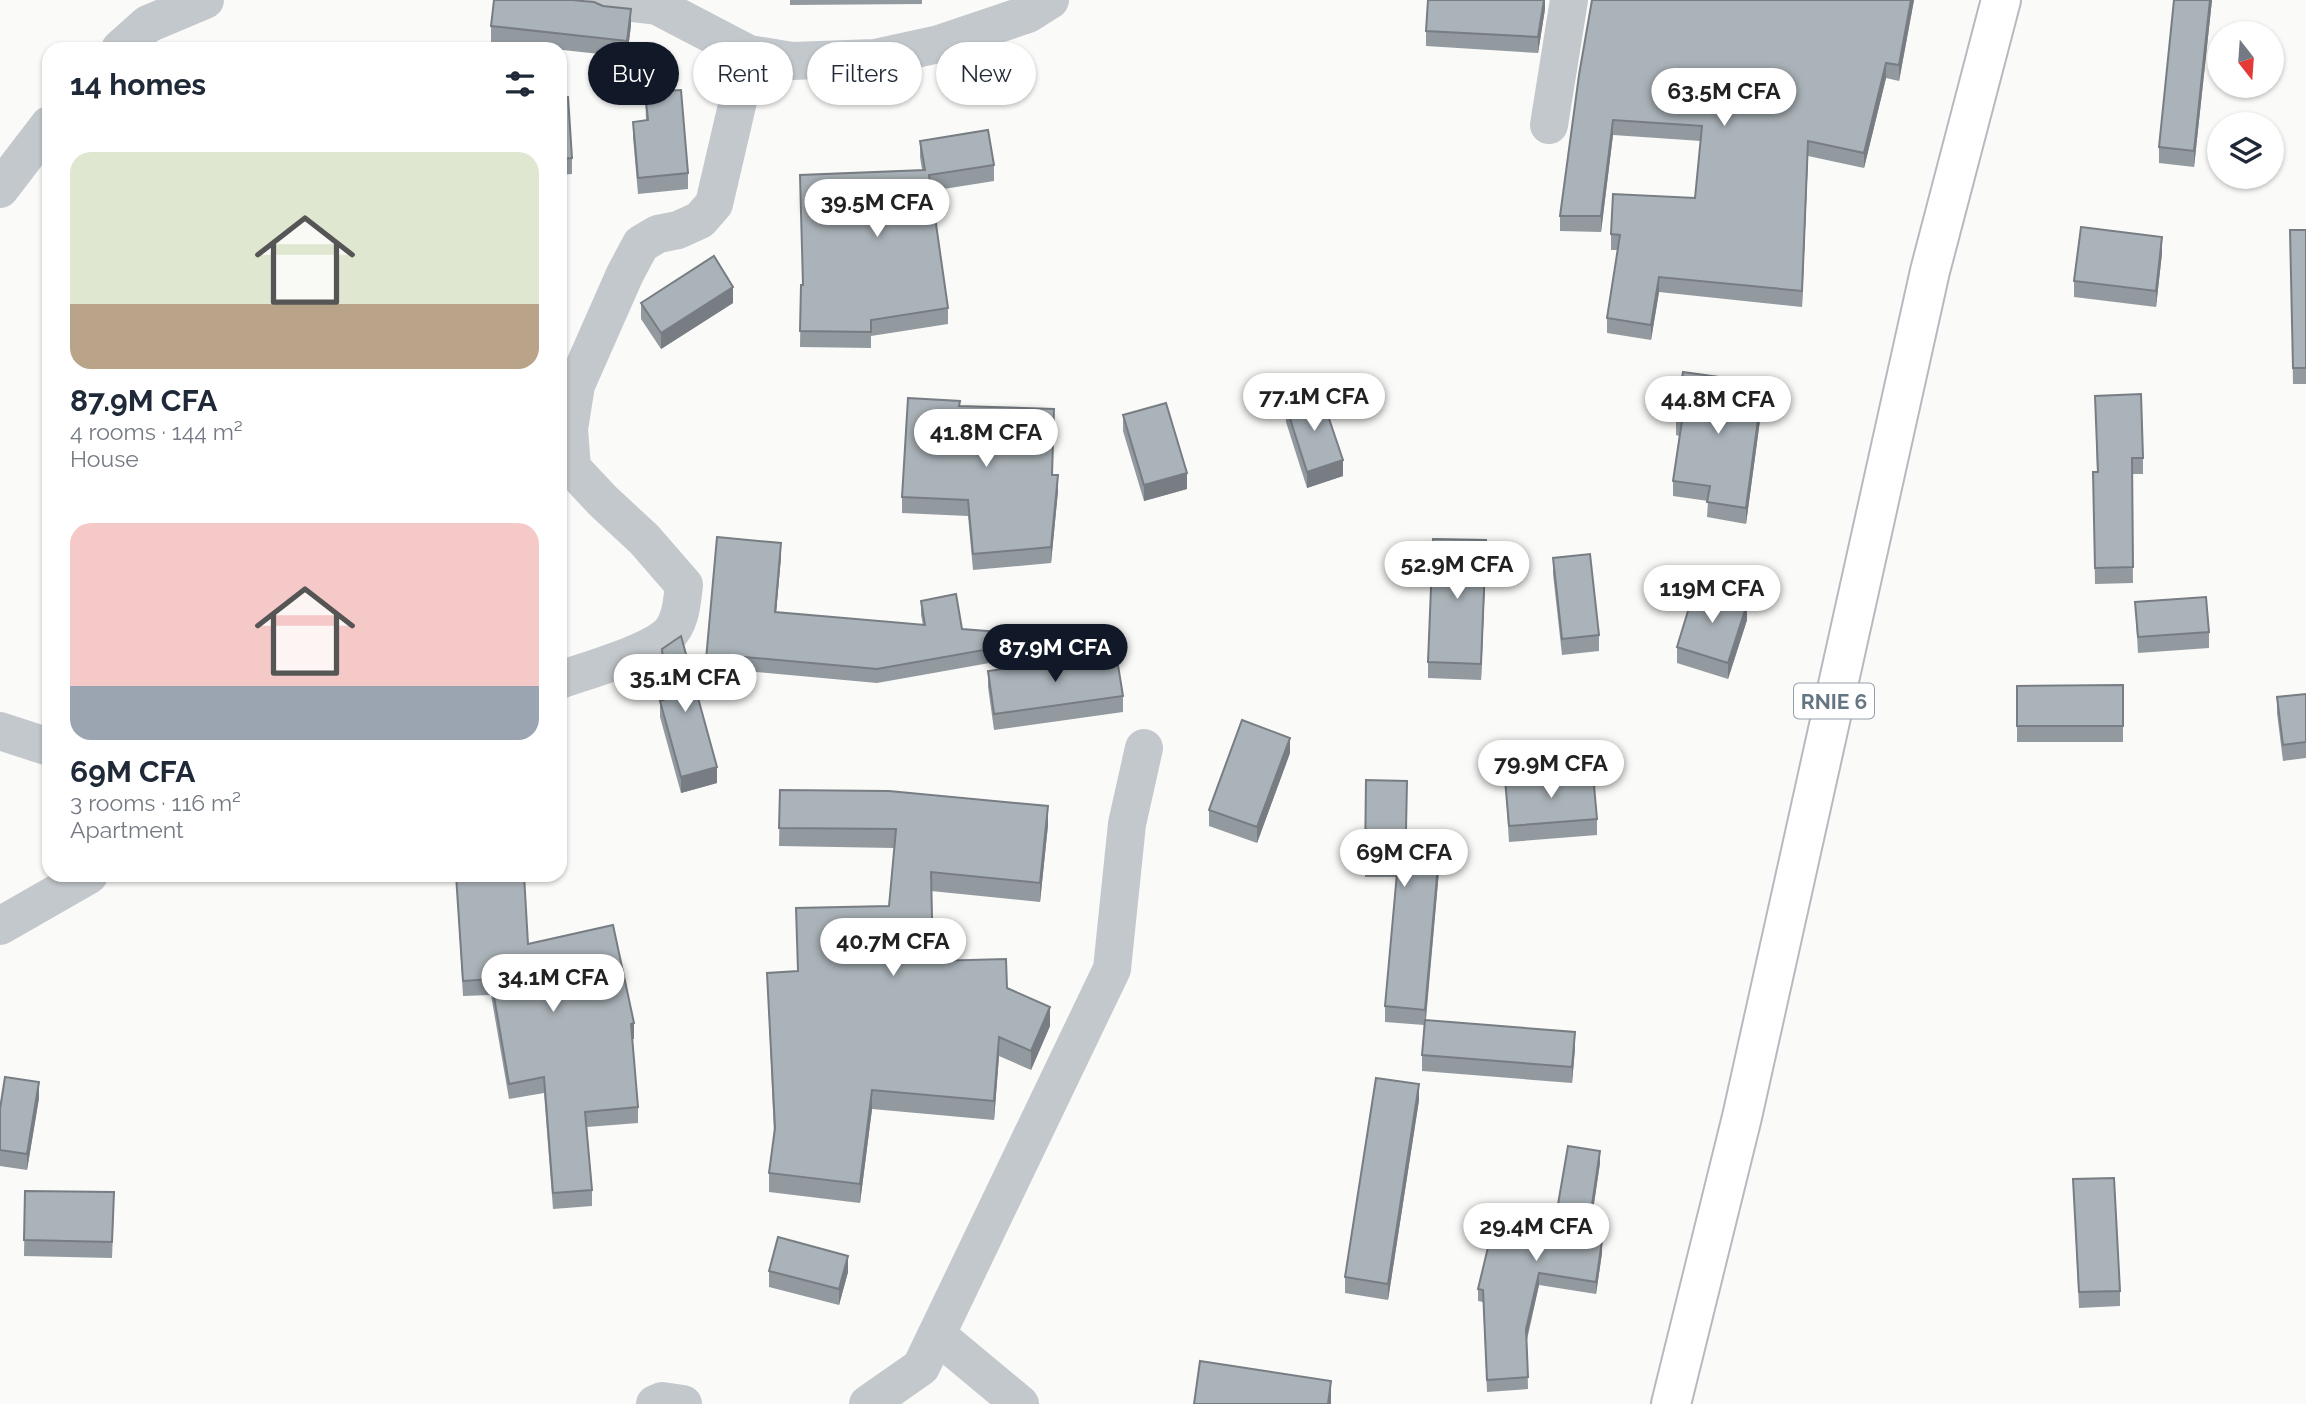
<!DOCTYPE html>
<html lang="en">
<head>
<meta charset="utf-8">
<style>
	body { margin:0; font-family:Raleway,sans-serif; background:#f2f2f3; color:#1f2937; height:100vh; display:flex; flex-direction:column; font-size:26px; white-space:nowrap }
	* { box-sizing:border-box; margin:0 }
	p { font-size:23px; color:#747a83 }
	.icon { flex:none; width:38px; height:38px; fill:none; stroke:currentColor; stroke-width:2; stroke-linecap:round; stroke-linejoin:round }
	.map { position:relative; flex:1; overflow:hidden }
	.drawer { position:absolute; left:42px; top:42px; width:525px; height:840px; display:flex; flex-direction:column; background:#fff; border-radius:21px; box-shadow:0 2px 5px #0004 }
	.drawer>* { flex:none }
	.guide { position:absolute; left:588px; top:42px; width:665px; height:63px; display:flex; gap:14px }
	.needle { width:46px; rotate:163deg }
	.controls { position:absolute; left:2207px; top:21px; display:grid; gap:14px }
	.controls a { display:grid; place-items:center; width:77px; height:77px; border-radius:50%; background:#fff; box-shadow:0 2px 5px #0004; font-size:35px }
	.price { position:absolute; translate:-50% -60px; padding:0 16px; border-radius:24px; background:#fff; color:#222; font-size:23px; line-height:46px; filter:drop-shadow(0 2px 4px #0008) }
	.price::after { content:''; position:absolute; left:50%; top:42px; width:21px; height:16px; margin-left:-10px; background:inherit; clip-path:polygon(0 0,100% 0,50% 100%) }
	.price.on { background:#111827; color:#fff }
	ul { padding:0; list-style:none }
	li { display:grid; align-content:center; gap:14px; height:371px; padding:0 28px }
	li span { display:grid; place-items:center; height:217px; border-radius:21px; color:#555 }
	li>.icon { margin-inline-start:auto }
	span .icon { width:126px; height:126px; fill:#fffc; stroke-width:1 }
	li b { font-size:30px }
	h2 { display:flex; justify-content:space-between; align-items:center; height:84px; padding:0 28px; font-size:30px }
	.chip { padding:0 24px; border-radius:32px; background:#fff; box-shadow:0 2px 5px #0004; font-size:24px; line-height:63px }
	.chip.on { background:#111827; color:#fff }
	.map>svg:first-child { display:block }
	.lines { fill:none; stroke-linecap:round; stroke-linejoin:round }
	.primary-casing { stroke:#b5babe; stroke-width:42 }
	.minor { stroke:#c3c8cc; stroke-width:38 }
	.primary { stroke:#fff; stroke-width:38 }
	.wall { fill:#929a9f }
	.shaded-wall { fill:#777d82 }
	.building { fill:#aab3b9; stroke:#777d82; stroke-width:2 }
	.labels { text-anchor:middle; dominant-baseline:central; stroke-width:7; stroke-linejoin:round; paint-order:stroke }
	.shield { fill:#fff; stroke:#939fa8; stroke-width:2 }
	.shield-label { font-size:21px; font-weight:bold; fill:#657683 }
</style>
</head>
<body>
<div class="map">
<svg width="2306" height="1404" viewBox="0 0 2306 1404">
	<rect width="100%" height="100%" fill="#fafaf8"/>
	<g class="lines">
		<defs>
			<path id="primary" d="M1671,1404L1742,1117L1930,271L2001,0"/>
		</defs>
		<!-- primary casing -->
		<use href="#primary" class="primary-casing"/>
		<!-- minor -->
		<g class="minor">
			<path d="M606,0L657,6L749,54L792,61L875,58L939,44L1028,14L1050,0"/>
			<path d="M120,49L148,24L205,0"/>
			<path d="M1549,125L1569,0"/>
			<path d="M0,189L49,125"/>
			<path d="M560,680C588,670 646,654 667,636C681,624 682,601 684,585L644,539L603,501L572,468L569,429L576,385L625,274L641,244L658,234L678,230L700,220L714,204L749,54"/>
			<path d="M0,731L49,747"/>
			<path d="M0,926L89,875"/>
			<path d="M937,1335L1020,1404"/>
			<path d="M655,1404L662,1401L683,1404"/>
			<path d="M868,1404L921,1367L1112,969L1127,824L1144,748"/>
		</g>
		<!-- primary -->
		<use href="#primary" class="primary"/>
	</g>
	<!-- wall -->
	<g class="wall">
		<path d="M790,0H922V4L790,5Z"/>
		<path d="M1545,0V9L1538,53L1426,46V31Z"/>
		<path d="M1914,0L1899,81L1886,78L1864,168L1808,156L1802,307L1659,292L1651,340L1607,333V318L1618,250H1611V234L1695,198L1701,141L1613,135L1601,232L1560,231V216L1579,75Z"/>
		<path d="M2174,0H2212L2194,167L2159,163V147Z"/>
		<path d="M631,25L627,57L491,42V26Z"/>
		<path d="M645,92L688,173V189L638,194L633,137V122L646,120Z"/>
		<path d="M560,98L572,158V174L560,175Z"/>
		<path d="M920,141L994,165V181L931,191L948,308V324L871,336V348L800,347L801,285H803L922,170L920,157Z"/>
		<path d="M2290,230H2306V384H2293Z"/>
		<path d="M2162,253L2156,307L2074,297V281Z"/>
		<path d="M641,303H733L661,349L641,319Z"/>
		<path d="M2095,396L2143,458V474H2132L2133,583L2095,584L2093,472H2097Z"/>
		<path d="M1763,398L1746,524L1707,517L1708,501L1673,496V481L1679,436L1676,435V420Z"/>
		<path d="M960,406L1054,425L1052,475L1058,491L1051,563L973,570L968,516L902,513V497Z"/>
		<path d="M1286,406L1343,476L1307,488L1286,422Z"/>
		<path d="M1123,415L1187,489L1144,501L1123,431Z"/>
		<path d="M1486,556L1481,680L1428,678V662Z"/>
		<path d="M781,557L776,612L923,625L921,615V601L962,629L1012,633V659L877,683L746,671L747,692L704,696V682Z"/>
		<path d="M1553,558L1599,635V651L1562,655L1553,574Z"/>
		<path d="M2135,602L2209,632V648L2138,653Z"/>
		<path d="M1747,620L1728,679L1677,663V647Z"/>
		<path d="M662,649L717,783L681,793L660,717V701L665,699L662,665Z"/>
		<path d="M988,671L1123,696V712L994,730L988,687Z"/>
		<path d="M2123,685V742H2017V686Z"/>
		<path d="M2306,694V758L2283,761L2277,713V697Z"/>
		<path d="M1290,753L1257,843L1209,826V810Z"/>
		<path d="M1505,779L1597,819V835L1509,842Z"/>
		<path d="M1366,780L1407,830L1441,848L1426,1020L1575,1048L1572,1083L1422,1071V1055L1424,1025L1385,1022V1006L1397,877H1365Z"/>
		<path d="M780,790L1048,825L1040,902L931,891L933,961L1007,988L1050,1026L1031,1070L999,1056L994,1120L872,1109L860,1203L769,1192V1173L774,1133L767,973L798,971L796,908L889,906L894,848L779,846Z"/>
		<path d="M456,875H524L528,944L634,1039H632L638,1107V1123L587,1127L592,1190V1206L553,1209L544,1093L509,1099L491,995L463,996Z"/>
		<path d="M39,1098L27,1170L0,1166V1109Z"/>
		<path d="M1419,1100L1388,1300L1345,1293V1277Z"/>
		<path d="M1600,1163L1589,1238L1602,1253L1596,1294L1539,1285L1527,1340L1528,1389L1487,1392L1483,1302L1478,1301V1289L1555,1222Z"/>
		<path d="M2073,1179L2120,1291V1306L2079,1308Z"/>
		<path d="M25,1191L114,1208L112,1258L24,1256Z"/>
		<path d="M769,1271L848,1272L839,1305L769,1287Z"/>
	</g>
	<!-- shaded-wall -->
	<g class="shaded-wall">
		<path d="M1544,0H1545V9L1538,53V37Z"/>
		<path d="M1911,0H1914L1899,81V65Z"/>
		<path d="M2210,0H2212L2194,167V151Z"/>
		<path d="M631,9V25L627,57V41Z"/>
		<path d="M1886,63V78L1864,168V153Z"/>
		<path d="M1613,120V135L1601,232V216Z"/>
		<path d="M1808,141V156L1802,307V291Z"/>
		<path d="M2162,237V253L2156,307V291Z"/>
		<path d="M1659,277V292L1651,340V325Z"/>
		<path d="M733,287V303L661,349V333Z"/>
		<path d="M1763,383V398L1746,524V508Z"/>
		<path d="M1343,460V476L1307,488V472Z"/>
		<path d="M1187,473V489L1144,501V485Z"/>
		<path d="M1058,475V491L1051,563V547Z"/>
		<path d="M1486,540V556L1481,680V664Z"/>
		<path d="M781,543V557L775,626V612Z"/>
		<path d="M1747,604V620L1728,679V663Z"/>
		<path d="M1290,738V753L1257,843V827Z"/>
		<path d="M717,767V783L681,793V777Z"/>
		<path d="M1048,806V825L1040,902V883Z"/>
		<path d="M1441,832V848L1425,1025V1010Z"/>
		<path d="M1050,1007V1026L1031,1070V1051Z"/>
		<path d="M634,1023V1039H631V1024Z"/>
		<path d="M1575,1032V1048L1572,1083V1067Z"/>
		<path d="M999,1037V1056L994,1120V1101Z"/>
		<path d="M39,1082V1098L27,1170V1154Z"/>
		<path d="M1419,1084V1100L1388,1300V1284Z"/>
		<path d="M872,1090V1109L860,1203V1184Z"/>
		<path d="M1600,1151V1163L1587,1250V1238Z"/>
		<path d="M1602,1241V1253L1596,1294V1282Z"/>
		<path d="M848,1256V1272L839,1305V1289Z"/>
		<path d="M1539,1273V1285L1526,1341V1329Z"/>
		<path d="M1331,1381V1404H1328Z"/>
	</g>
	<!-- building -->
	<g class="building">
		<path d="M494,0H572L594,2L603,6L631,9L627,41L491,26Z"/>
		<path d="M1428,0H1544L1538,37L1426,31Z"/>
		<path d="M1592,0H1911L1899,65L1886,63L1864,153L1808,141L1802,291L1659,277L1651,325L1607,318L1620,235L1611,234L1613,194L1695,198L1702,126L1613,120L1601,216H1560L1579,75Z"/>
		<path d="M2174,0H2210L2194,151L2159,147Z"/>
		<path d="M681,90L688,173L638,178L633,122L648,120L645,92Z"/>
		<path d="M568,97L572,158L560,159V98Z"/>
		<path d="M988,130L994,165L929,175L948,308L871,320V332L800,331L801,285H803L800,175L925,170L920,141Z"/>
		<path d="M2081,227L2162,237L2156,291L2074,281Z"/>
		<path d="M2290,230H2306V368H2293Z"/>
		<path d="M714,256L733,287L661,333L641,303Z"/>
		<path d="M1683,372L1763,383L1746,508L1707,502L1710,486L1673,481L1682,421L1676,420Z"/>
		<path d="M2141,394L2143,458H2132L2133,567L2095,568L2093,472H2098L2095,396Z"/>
		<path d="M1321,395L1343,460L1307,472L1286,406Z"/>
		<path d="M908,398L960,401L959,406L1054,409L1052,475H1058L1051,547L973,554L968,500L902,497Z"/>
		<path d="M1166,403L1187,473L1144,485L1123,415Z"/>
		<path d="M717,537L781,543L775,612L925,625L921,601L956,594L962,629L1012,633V645L877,669L745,657L747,677L704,682Z"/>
		<path d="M1433,539L1486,540L1481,664L1428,662Z"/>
		<path d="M1590,554L1599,635L1562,639L1553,558Z"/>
		<path d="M1695,588L1747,604L1728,663L1677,647Z"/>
		<path d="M2206,597L2209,632L2138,637L2135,602Z"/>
		<path d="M681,636L717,767L681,777L660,701L666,699L662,649Z"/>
		<path d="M1116,653L1123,696L994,714L988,671Z"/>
		<path d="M2123,685V726H2017V686Z"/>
		<path d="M2306,694V742L2283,745L2277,697Z"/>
		<path d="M1242,720L1290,738L1257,827L1209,810Z"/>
		<path d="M1593,774L1597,819L1509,826L1505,779Z"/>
		<path d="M1366,780L1407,781L1406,830L1441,832L1425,1010L1385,1006L1398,862L1365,861Z"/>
		<path d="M780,790L889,791L1048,806L1040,883L931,872L933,961L1006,959L1007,988L1050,1007L1031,1051L999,1037L994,1101L872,1090L860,1184L769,1173L775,1128L767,973L798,971L796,908L889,906L896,829L779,828Z"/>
		<path d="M456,875H524L528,944L613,925L634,1023L631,1024L638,1107L585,1112L592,1190L553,1193L544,1077L509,1084L491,979L463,981Z"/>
		<path d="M1425,1020L1575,1032L1572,1067L1422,1055Z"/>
		<path d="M5,1077L39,1082L27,1154L0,1150V1109Z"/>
		<path d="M1376,1078L1419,1084L1388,1284L1345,1277Z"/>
		<path d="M1568,1146L1600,1151L1587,1238L1602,1241L1596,1282L1539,1273L1526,1329L1528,1377L1487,1380L1483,1290L1478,1289L1497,1210L1555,1222Z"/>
		<path d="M2114,1178L2120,1291L2079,1292L2073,1179Z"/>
		<path d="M25,1191L114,1192L112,1242L24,1240Z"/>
		<path d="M778,1237L848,1256L839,1289L769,1271Z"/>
		<path d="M1200,1361L1331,1381L1328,1404H1194Z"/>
	</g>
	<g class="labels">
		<!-- shield labels -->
		<rect class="shield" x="1794" y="683.5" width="80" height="35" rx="5"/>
		<g class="shield-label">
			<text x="1834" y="701">RNIE 6</text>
		</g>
	</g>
</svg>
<div class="controls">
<a><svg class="needle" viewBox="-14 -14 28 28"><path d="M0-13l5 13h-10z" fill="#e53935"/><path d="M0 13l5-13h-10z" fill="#747a83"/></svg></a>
<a><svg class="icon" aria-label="layers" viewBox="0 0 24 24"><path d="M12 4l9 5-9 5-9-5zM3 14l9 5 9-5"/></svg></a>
</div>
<b class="price" style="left:1724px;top:128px">63.5M CFA</b>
<b class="price" style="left:877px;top:239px">39.5M CFA</b>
<b class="price" style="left:1314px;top:433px">77.1M CFA</b>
<b class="price" style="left:1718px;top:436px">44.8M CFA</b>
<b class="price" style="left:986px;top:469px">41.8M CFA</b>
<b class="price" style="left:1457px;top:601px">52.9M CFA</b>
<b class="price" style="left:1712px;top:625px">119M CFA</b>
<b class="price on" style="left:1055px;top:684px">87.9M CFA</b>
<b class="price" style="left:685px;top:714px">35.1M CFA</b>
<b class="price" style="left:1551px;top:800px">79.9M CFA</b>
<b class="price" style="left:1404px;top:889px">69M CFA</b>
<b class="price" style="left:893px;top:978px">40.7M CFA</b>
<b class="price" style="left:553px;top:1014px">34.1M CFA</b>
<b class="price" style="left:1536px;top:1263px">29.4M CFA</b>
<div class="guide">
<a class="chip on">Buy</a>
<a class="chip">Rent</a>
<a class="chip">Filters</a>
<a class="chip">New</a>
</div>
<section class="drawer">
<h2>14 homes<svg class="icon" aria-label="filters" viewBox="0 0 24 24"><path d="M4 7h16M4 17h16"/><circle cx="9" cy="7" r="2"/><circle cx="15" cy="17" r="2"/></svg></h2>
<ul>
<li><span style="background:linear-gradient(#dfe7d0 70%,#b9a48a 0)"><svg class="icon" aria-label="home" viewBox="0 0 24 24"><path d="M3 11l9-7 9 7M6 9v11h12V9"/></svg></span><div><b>87.9M CFA</b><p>4 rooms · 144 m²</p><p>House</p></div></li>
<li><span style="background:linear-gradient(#f6c9c9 75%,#9aa5b1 0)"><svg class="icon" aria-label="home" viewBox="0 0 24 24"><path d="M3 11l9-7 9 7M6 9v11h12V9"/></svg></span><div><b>69M CFA</b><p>3 rooms · 116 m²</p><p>Apartment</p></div></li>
</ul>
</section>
</div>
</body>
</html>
